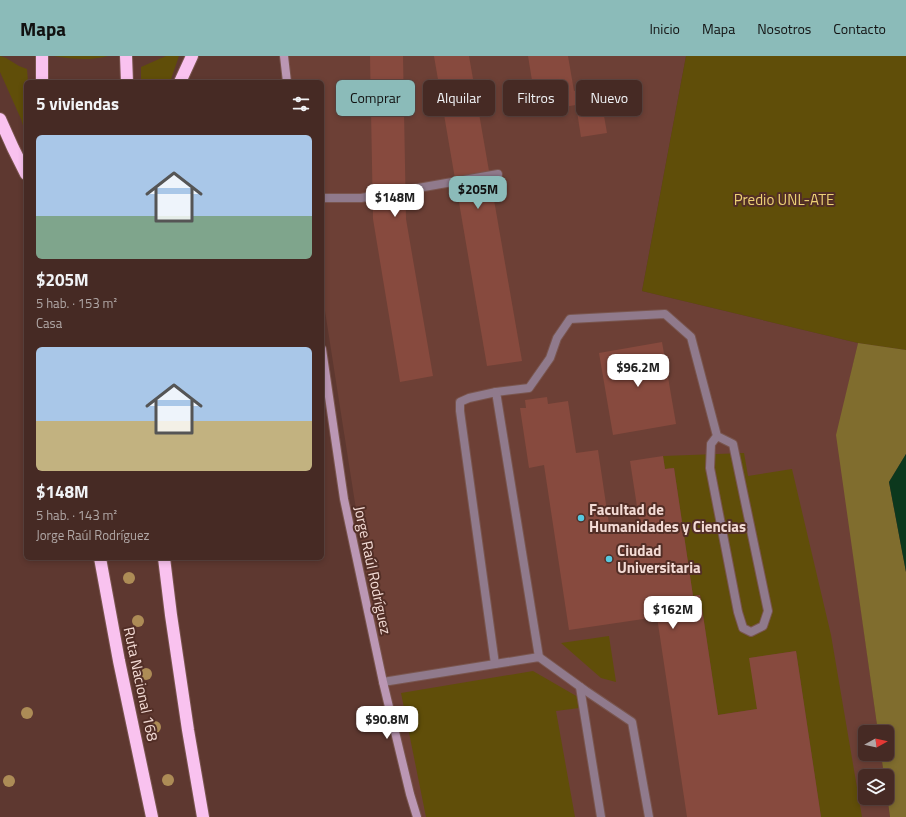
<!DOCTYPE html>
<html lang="es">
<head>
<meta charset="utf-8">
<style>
	body { margin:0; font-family:"Titillium Web",sans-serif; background:#4d322c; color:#f1f3f6; height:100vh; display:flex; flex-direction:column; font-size:15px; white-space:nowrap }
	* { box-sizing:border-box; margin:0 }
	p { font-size:13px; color:#b0a7a6 }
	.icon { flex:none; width:22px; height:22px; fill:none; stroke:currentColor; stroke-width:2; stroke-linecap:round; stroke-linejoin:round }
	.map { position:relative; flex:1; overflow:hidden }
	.panel { position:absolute; left:24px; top:24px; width:300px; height:480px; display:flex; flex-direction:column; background:#462a24; border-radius:6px; box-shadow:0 2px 6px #0003,0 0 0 1px #5e4641 }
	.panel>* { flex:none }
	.top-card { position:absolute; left:336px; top:24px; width:380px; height:36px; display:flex; gap:8px }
	.needle { width:26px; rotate:82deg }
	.buttons { position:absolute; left:858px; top:669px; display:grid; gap:8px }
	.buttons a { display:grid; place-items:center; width:36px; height:36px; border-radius:6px; background:#462a24; box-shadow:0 2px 6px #0003,0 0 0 1px #5e4641; font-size:20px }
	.price { position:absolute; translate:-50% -34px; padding:0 9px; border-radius:8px; background:#fff; color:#222; font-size:13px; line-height:26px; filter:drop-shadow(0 1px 2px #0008) }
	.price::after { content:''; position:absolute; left:50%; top:24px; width:12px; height:9px; margin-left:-6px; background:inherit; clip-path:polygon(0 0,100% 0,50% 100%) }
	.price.current { background:#8bbbb9; color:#111 }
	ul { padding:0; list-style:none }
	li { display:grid; align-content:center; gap:8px; height:212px; padding:0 12px }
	li span { display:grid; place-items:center; height:124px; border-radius:6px; color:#555 }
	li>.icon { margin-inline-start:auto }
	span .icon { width:72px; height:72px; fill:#fffc; stroke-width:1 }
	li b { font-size:17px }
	h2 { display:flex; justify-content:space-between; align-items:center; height:48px; padding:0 12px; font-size:17px }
	.tag { padding:0 14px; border-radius:6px; background:#462a24; box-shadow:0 2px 6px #0003,0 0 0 1px #5e4641; font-size:14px; line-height:36px }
	.tag.current { background:#8bbbb9; color:#111 }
	header { display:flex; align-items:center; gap:24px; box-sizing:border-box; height:56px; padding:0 20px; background:#8bbbb9; color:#111 }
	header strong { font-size:19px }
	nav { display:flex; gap:22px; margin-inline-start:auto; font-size:14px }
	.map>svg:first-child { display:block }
	.built { fill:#6d4036 }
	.green { fill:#604e09 }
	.forest { fill:#806d2e }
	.water { fill:#0c381d }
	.building { fill:#874a3e }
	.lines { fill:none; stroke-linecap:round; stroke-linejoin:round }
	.lane-casing { stroke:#79554e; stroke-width:10 }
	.secondary-casing { stroke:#79554e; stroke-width:10 }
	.highway-casing { stroke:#79554e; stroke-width:14 }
	.lane { stroke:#907a8c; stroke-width:8 }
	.secondary { stroke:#bb97b4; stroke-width:8 }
	.highway { stroke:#f9c2ef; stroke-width:12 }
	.tree { fill:#ad8c56 }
	.poi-dot { fill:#56c9e0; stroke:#522e26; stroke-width:1.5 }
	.labels { text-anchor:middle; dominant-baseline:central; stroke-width:4; stroke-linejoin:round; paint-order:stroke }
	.park-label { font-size:15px; fill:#edd176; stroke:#522e26 }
	.poi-label { font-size:15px; font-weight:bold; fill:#f3dbd5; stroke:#522e26; text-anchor:start }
	.street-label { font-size:15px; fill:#f3dbd5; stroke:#522e26 }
</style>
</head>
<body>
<header>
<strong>Mapa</strong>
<nav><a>Inicio</a><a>Mapa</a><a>Nosotros</a><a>Contacto</a></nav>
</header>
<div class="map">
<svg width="906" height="761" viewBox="0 0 906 761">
	<rect width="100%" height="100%" fill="#5e3830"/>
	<!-- built -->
	<path class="built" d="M285,0H686L642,235L858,287L837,379L878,676H865V698H881L884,720H865V742H887V739L890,761H416L383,626L322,236V26H289Z"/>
	<!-- green -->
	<g class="green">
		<path d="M0,0L6,2L19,10L27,13L28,26H26V79L21,63L0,16Z"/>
		<path d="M54,0H108C90,5 72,3 54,0Z"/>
		<path d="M166,0H179L170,26H141V11Z"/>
		<path d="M686,0H906V294L858,287L642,235Z"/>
		<path d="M744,397L748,420L792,413L831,579L862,761H821L796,595L750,602L757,653L718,659L700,539L693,540L674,412L665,413L663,400Z"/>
		<path d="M609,580L616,626L601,622L561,587Z"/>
		<path d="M533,615L578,641L579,652L556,655L575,761H426L401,637Z"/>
	</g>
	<!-- forest -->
	<path class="forest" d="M858,287L906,294V398L889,426L906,516V761H890L887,739V720H884L881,698H887V676H878L836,379Z"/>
	<!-- water -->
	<path class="water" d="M906,398V516L889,426Z"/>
	<!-- building -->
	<g class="building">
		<path d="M370,0H403L406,163L433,320L400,326L373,163Z"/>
		<path d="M434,0H469L522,305L487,310Z"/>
		<path d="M528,0H568L574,35L599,31L607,77L581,81L576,49L537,55Z"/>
		<path d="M662,286L676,368L613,379L599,297Z"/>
		<path d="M547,341L548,348L568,345L576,397L598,394L610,475L640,470L630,405L663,400L665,413L674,412L693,540L700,539L718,659L757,653L749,602L796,595L821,761H687L657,561L569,574L544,409L529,412L520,352H526L525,344Z"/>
	</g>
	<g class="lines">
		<defs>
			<g id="lane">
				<path d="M322,142H361L498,118"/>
				<path d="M496,336L529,332L550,302L557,282L570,263L665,258L691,281L717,380L733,388L768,555L763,570L751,576L743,572L738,556L710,412L711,388L717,380"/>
				<path d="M495,608L460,355V346L469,342L496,336L539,601"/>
				<path d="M383,626L539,601L586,635L632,666L649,761"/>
				<path d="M580,631L601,761"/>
			</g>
			<g id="secondary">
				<path d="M284,0L287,26"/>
				<path d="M322,293L344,443L383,626L410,738L417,761"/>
			</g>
			<g id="highway">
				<path d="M42,0V26"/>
				<path d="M126,0L127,26"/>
				<path d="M180,26L192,0"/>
				<path d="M0,63L13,92L26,118"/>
				<path d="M100,502L119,605L152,761"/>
				<path d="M164,502L171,559L188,674L203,761"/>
			</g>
		</defs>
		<!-- lane casing -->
		<use href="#lane" class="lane-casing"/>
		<!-- secondary casing -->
		<use href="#secondary" class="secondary-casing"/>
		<!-- highway casing -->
		<use href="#highway" class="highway-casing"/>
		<!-- lane -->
		<use href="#lane" class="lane"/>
		<!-- secondary -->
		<use href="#secondary" class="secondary"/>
		<!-- highway -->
		<use href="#highway" class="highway"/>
	</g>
	<!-- trees -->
	<g class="tree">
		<circle cx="129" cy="522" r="6"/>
		<circle cx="138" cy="565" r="6"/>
		<circle cx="146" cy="618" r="6"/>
		<circle cx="27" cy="657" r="6"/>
		<circle cx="155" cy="671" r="6"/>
		<circle cx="168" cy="724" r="6"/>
		<circle cx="9" cy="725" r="6"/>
	</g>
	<!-- markers -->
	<g class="poi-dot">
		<circle cx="581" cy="462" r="4"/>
		<circle cx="609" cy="503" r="4"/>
	</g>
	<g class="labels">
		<!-- park labels -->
		<g class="park-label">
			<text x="784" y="143">Predio UNL-ATE</text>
		</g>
		<!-- poi labels -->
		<g class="poi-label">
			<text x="589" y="453">Facultad de<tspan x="589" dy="17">Humanidades y Ciencias</tspan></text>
			<text x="617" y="494">Ciudad<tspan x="617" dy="17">Universitaria</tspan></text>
		</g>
		<!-- street labels -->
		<g class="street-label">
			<text transform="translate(373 514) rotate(78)">Jorge Raúl Rodríguez</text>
			<text transform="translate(141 628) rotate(78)">Ruta Nacional 168</text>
		</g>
	</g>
</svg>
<div class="buttons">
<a><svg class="needle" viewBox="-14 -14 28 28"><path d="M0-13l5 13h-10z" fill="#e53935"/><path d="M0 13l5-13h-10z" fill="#b0a7a6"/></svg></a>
<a><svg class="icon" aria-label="layers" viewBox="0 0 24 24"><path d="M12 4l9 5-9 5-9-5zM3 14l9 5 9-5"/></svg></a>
</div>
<b class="price current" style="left:478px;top:154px">$205M</b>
<b class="price" style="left:395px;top:162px">$148M</b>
<b class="price" style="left:638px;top:332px">$96.2M</b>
<b class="price" style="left:673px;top:574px">$162M</b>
<b class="price" style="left:387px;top:684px">$90.8M</b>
<div class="top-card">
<a class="tag current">Comprar</a>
<a class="tag">Alquilar</a>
<a class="tag">Filtros</a>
<a class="tag">Nuevo</a>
</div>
<section class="panel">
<h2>5 viviendas<svg class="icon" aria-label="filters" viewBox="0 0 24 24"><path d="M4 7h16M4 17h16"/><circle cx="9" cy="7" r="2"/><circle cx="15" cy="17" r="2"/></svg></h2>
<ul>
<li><span style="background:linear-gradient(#a9c7e8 65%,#7fa58c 0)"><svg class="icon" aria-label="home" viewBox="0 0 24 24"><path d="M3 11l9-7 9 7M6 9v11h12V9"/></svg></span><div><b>$205M</b><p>5 hab. · 153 m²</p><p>Casa</p></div></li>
<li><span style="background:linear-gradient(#a9c7e8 60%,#c2b280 0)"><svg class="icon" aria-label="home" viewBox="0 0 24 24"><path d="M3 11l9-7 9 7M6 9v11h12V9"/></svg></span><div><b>$148M</b><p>5 hab. · 143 m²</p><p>Jorge Raúl Rodríguez</p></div></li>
</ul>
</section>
</div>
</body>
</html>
